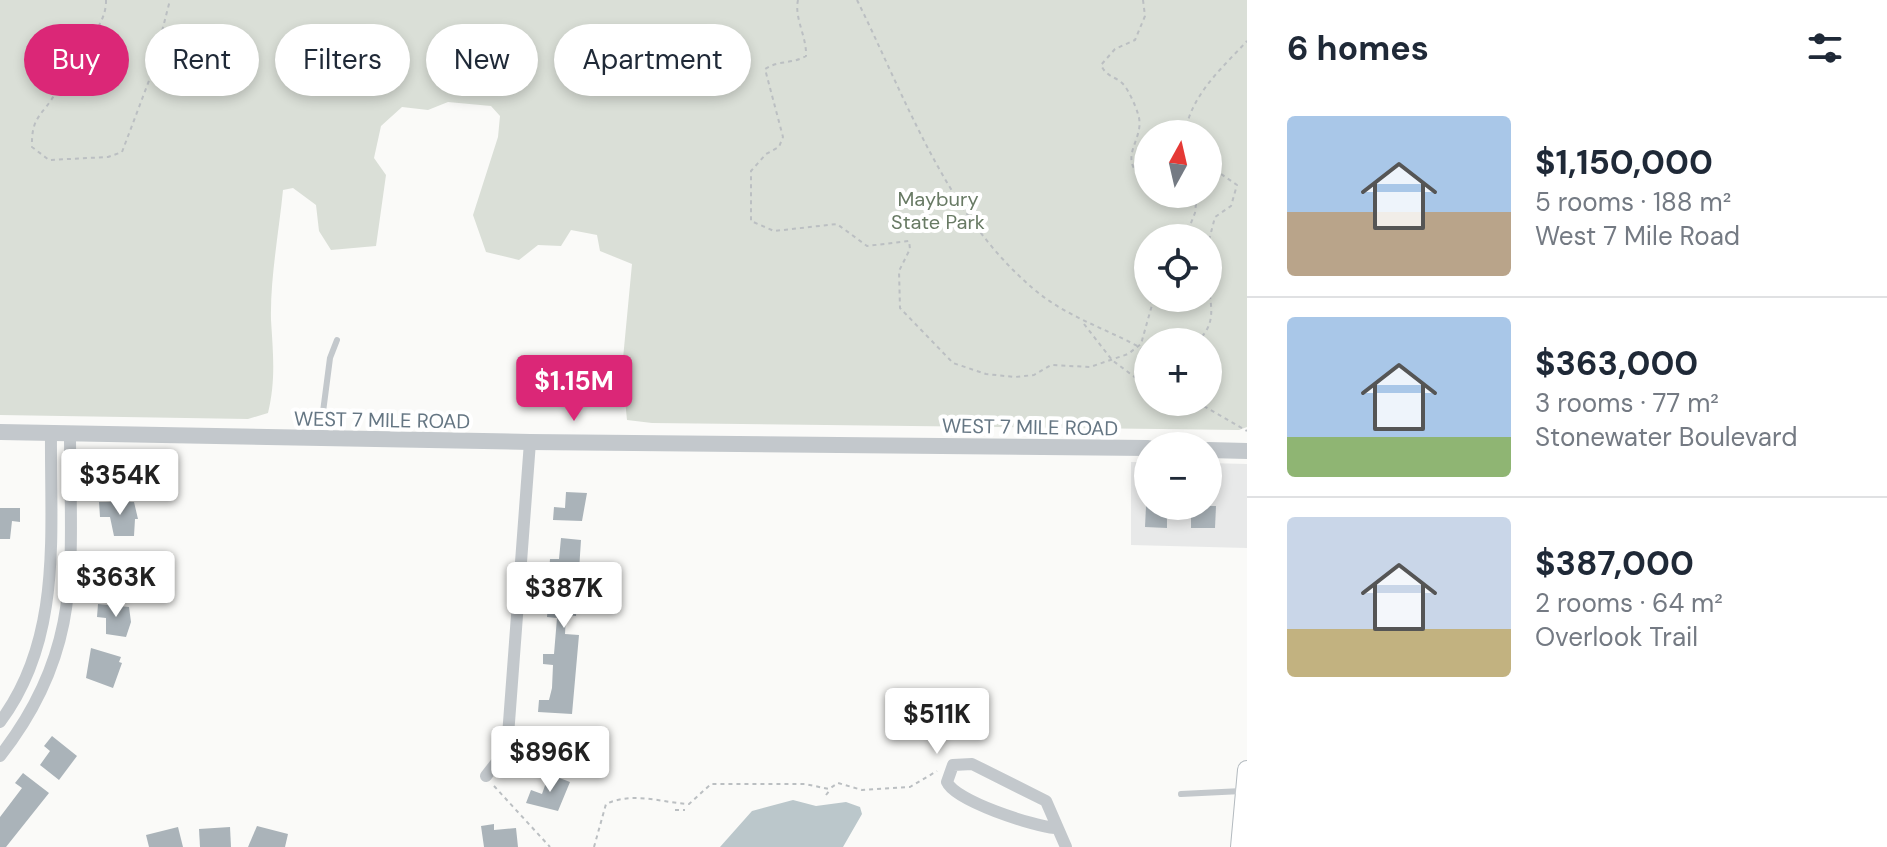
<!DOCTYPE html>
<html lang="en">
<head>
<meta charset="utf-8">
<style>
	body { margin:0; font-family:"DM Sans",sans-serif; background:#f2f2f3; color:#1f2937; height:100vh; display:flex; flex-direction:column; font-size:30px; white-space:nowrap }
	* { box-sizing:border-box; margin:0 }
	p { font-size:26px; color:#747a83 }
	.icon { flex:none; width:44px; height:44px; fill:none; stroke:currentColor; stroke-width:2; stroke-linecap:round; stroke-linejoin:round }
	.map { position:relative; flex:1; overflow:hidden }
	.details { display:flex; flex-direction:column; background:#fff; width:640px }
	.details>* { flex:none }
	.top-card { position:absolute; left:24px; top:24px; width:760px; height:72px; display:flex; gap:16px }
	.needle { width:52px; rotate:8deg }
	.tools { position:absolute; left:1134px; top:120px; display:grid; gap:16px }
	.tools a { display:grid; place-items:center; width:88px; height:88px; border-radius:50%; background:#fff; box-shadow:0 4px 12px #0003; font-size:40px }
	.price { position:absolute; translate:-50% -68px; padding:0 18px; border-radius:8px; background:#fff; color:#222; font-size:26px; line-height:52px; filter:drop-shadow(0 2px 4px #0008) }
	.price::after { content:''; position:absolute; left:50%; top:48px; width:24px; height:18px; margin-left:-12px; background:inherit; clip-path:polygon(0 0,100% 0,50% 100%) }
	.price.current { background:#db2777; color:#fff }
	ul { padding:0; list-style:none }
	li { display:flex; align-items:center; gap:24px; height:200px; padding:0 40px }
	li+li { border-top:2px solid #e0e1e3 }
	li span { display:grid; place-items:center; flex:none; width:224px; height:160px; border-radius:8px; color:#555 }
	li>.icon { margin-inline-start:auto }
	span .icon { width:96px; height:96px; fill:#fffc; stroke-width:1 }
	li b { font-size:34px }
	h2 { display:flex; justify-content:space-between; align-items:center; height:96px; padding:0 40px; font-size:34px }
	.chip { padding:0 28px; border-radius:36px; background:#fff; box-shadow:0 4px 12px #0003; font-size:28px; line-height:72px }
	.chip.current { background:#db2777; color:#fff }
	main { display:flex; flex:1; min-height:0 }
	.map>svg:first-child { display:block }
	.built { fill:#e8e9e9 }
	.green { fill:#dadfd7; fill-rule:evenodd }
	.water { fill:#bbc7cb }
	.building { fill:#aab3b9 }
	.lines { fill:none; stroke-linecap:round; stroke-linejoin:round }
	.secondary-casing { stroke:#b3babf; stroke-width:20 }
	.path { stroke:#bbbfc2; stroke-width:2; stroke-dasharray:4 4; stroke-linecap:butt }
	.service { stroke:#c3c8cc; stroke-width:6 }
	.minor { stroke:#c3c8cc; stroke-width:12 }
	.tertiary { stroke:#c3c8cc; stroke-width:16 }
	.secondary { stroke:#fff; stroke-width:18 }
	.labels { text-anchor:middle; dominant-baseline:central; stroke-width:8; stroke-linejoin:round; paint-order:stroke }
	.park-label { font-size:20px; fill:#687a64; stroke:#fff }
	.street-label { font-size:20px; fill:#657683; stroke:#fff }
</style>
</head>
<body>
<main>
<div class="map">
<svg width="1247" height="847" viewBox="0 0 1247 847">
	<rect width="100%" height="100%" fill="#fafaf8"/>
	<!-- built -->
	<path class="built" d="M1131,462H1148V506H1208V463L1247,464V548L1131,545Z"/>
	<!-- green -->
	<path class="green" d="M0,0H1247V427L1239,430L652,423L627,420L622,369L632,264L600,251L597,235L571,230L561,246L538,245L519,260L486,252L473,215L498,137L500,116L491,106L448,102L428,110L402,107L381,126L374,158L386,175L376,246L331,250L319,231L316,205L293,188L283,190C279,232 270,278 271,320C273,353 276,380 268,413L248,419L0,415ZM1148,134H1208V194H1148ZM1148,238H1208V298H1148ZM1148,342H1208V402H1148Z"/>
	<!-- water -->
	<path class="water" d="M793,800L816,806L846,802L860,807L862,814L843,847H720L752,811Z"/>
	<!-- building -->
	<g class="building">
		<path d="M566,492L587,493L582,521L553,520L554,507L565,508Z"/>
		<path d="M99,502H134L138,519H135L134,536H114L110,517H100Z"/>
		<path d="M1146,506H1167V528L1145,527Z"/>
		<path d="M1191,506H1216L1215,528H1191Z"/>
		<path d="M0,508H20V522L12,521L10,539H0Z"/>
		<path d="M561,538L581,540L576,616L566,615L565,634L579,635L572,714L538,712L539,700H549L552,688L553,665L543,664V654H554L557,618L547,617L548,604H556L559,573L549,572L550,559H559Z"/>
		<path d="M98,604L129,607L131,622L126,637L106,634V618L97,617Z"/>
		<path d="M91,648L121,657L119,662L122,663L113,688L86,678Z"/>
		<path d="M52,736L77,756L59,780L40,765L50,751L44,746Z"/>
		<path d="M23,773L49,793L6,847H0V817L22,788L15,783Z"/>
		<path d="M549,774L570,782L558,811L526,803L531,790L542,794Z"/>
		<path d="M494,824V830L516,828L518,847H484L481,826Z"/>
		<path d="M257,826L288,834L285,847H248Z"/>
		<path d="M178,827L183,847H149L146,835Z"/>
		<path d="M230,827L231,847H200L199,829Z"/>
	</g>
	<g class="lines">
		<defs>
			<path id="secondary" d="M1240,847L1247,770"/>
		</defs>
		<!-- secondary casing -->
		<use href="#secondary" class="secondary-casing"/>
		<!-- path -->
		<g class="path">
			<path d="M106,0C107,28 76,53 62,74C58,79 59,86 56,92C43,116 31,115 32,147L49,160L108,157L122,152L150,78L170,0"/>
			<path d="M798,0C794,18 807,37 806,56C793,64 779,60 765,69L783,137L779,147L766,154L751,171V221L774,231L837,224L867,246L909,241L910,249L899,271L900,308L953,363L986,374L1015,377L1034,375L1051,365L1090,367L1128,354L1141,344L1152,305L1150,298"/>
			<path d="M857,0C907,101 947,217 1036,291C1070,319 1111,330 1148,352"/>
			<path d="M1143,0L1145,16L1135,40L1115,49L1101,65C1107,78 1116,76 1124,85C1129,91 1136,107 1138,114C1147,141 1112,158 1148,182"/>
			<path d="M1185,134C1190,96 1222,68 1247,41"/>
			<path d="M1208,165L1237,185L1231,206L1215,217L1208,244"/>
			<path d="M1185,238L1195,213L1197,194"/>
			<path d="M1208,254L1213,265L1208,283"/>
			<path d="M1148,270L1140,271L1138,282L1148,296"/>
			<path d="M1084,324L1112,360L1148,387"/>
			<path d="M1196,342C1216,326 1212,308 1208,285"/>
			<path d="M1183,402H1195"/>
			<path d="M1197,402L1247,431"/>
			<path d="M494,786L550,847"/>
			<path d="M826,795L830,790"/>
			<path d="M675,810H685"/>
			<path d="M594,847L606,804C634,791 662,803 689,804L711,784H805L829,789L838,783L862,790L910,787L937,771"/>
		</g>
		<!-- service -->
		<g class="service">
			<path d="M320,435L330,358L337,340"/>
			<path d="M1181,794L1242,791"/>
		</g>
		<!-- minor -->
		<g class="minor">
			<path d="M0,722C63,638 50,532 51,433"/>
			<path d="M0,756C85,648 70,562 70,433"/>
			<path d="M486,776L507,749L530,442"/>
			<path d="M1055,828C1033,826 955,801 947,782L953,765L972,764L1046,801L1066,847"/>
		</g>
		<!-- tertiary -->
		<g class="tertiary">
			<path d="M0,432L530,442L1148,448"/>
			<path d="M1208,450L1247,451"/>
		</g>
		<!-- secondary -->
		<use href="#secondary" class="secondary"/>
	</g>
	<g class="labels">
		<!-- park labels -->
		<g class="park-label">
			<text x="938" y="199">Maybury<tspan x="938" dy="23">State Park</tspan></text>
		</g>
		<!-- street labels -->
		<g class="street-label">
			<text transform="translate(382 420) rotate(1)">WEST 7 MILE ROAD</text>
			<text transform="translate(1030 427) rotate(1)">WEST 7 MILE ROAD</text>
		</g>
	</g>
</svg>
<div class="tools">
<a><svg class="needle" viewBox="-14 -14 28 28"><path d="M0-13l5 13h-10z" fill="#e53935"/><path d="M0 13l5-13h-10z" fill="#747a83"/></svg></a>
<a><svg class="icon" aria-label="locate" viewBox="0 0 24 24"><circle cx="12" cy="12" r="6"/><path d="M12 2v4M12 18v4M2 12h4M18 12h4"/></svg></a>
<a>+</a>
<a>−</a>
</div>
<b class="price current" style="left:574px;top:423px">$1.15M</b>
<b class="price" style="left:120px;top:517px">$354K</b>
<b class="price" style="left:116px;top:619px">$363K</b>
<b class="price" style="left:564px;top:630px">$387K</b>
<b class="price" style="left:937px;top:756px">$511K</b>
<b class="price" style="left:550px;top:794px">$896K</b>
<div class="top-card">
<a class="chip current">Buy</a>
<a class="chip">Rent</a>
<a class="chip">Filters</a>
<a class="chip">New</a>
<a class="chip">Apartment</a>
</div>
</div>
<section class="details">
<h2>6 homes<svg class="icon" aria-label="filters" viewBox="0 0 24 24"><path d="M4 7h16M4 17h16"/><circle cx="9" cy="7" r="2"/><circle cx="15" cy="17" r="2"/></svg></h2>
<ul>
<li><span style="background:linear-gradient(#a9c7e8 60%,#b9a48a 0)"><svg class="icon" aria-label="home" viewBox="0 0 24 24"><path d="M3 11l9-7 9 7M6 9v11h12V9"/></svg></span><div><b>$1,150,000</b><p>5 rooms · 188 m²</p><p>West 7 Mile Road</p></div></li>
<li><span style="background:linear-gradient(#a9c7e8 75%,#8fb573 0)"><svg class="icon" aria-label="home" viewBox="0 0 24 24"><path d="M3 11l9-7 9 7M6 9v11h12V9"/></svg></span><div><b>$363,000</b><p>3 rooms · 77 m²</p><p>Stonewater Boulevard</p></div></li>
<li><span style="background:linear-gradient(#c9d6e8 70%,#c2b280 0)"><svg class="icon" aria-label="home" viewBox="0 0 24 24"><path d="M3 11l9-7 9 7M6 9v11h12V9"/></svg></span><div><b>$387,000</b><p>2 rooms · 64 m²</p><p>Overlook Trail</p></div></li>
</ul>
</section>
</main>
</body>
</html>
